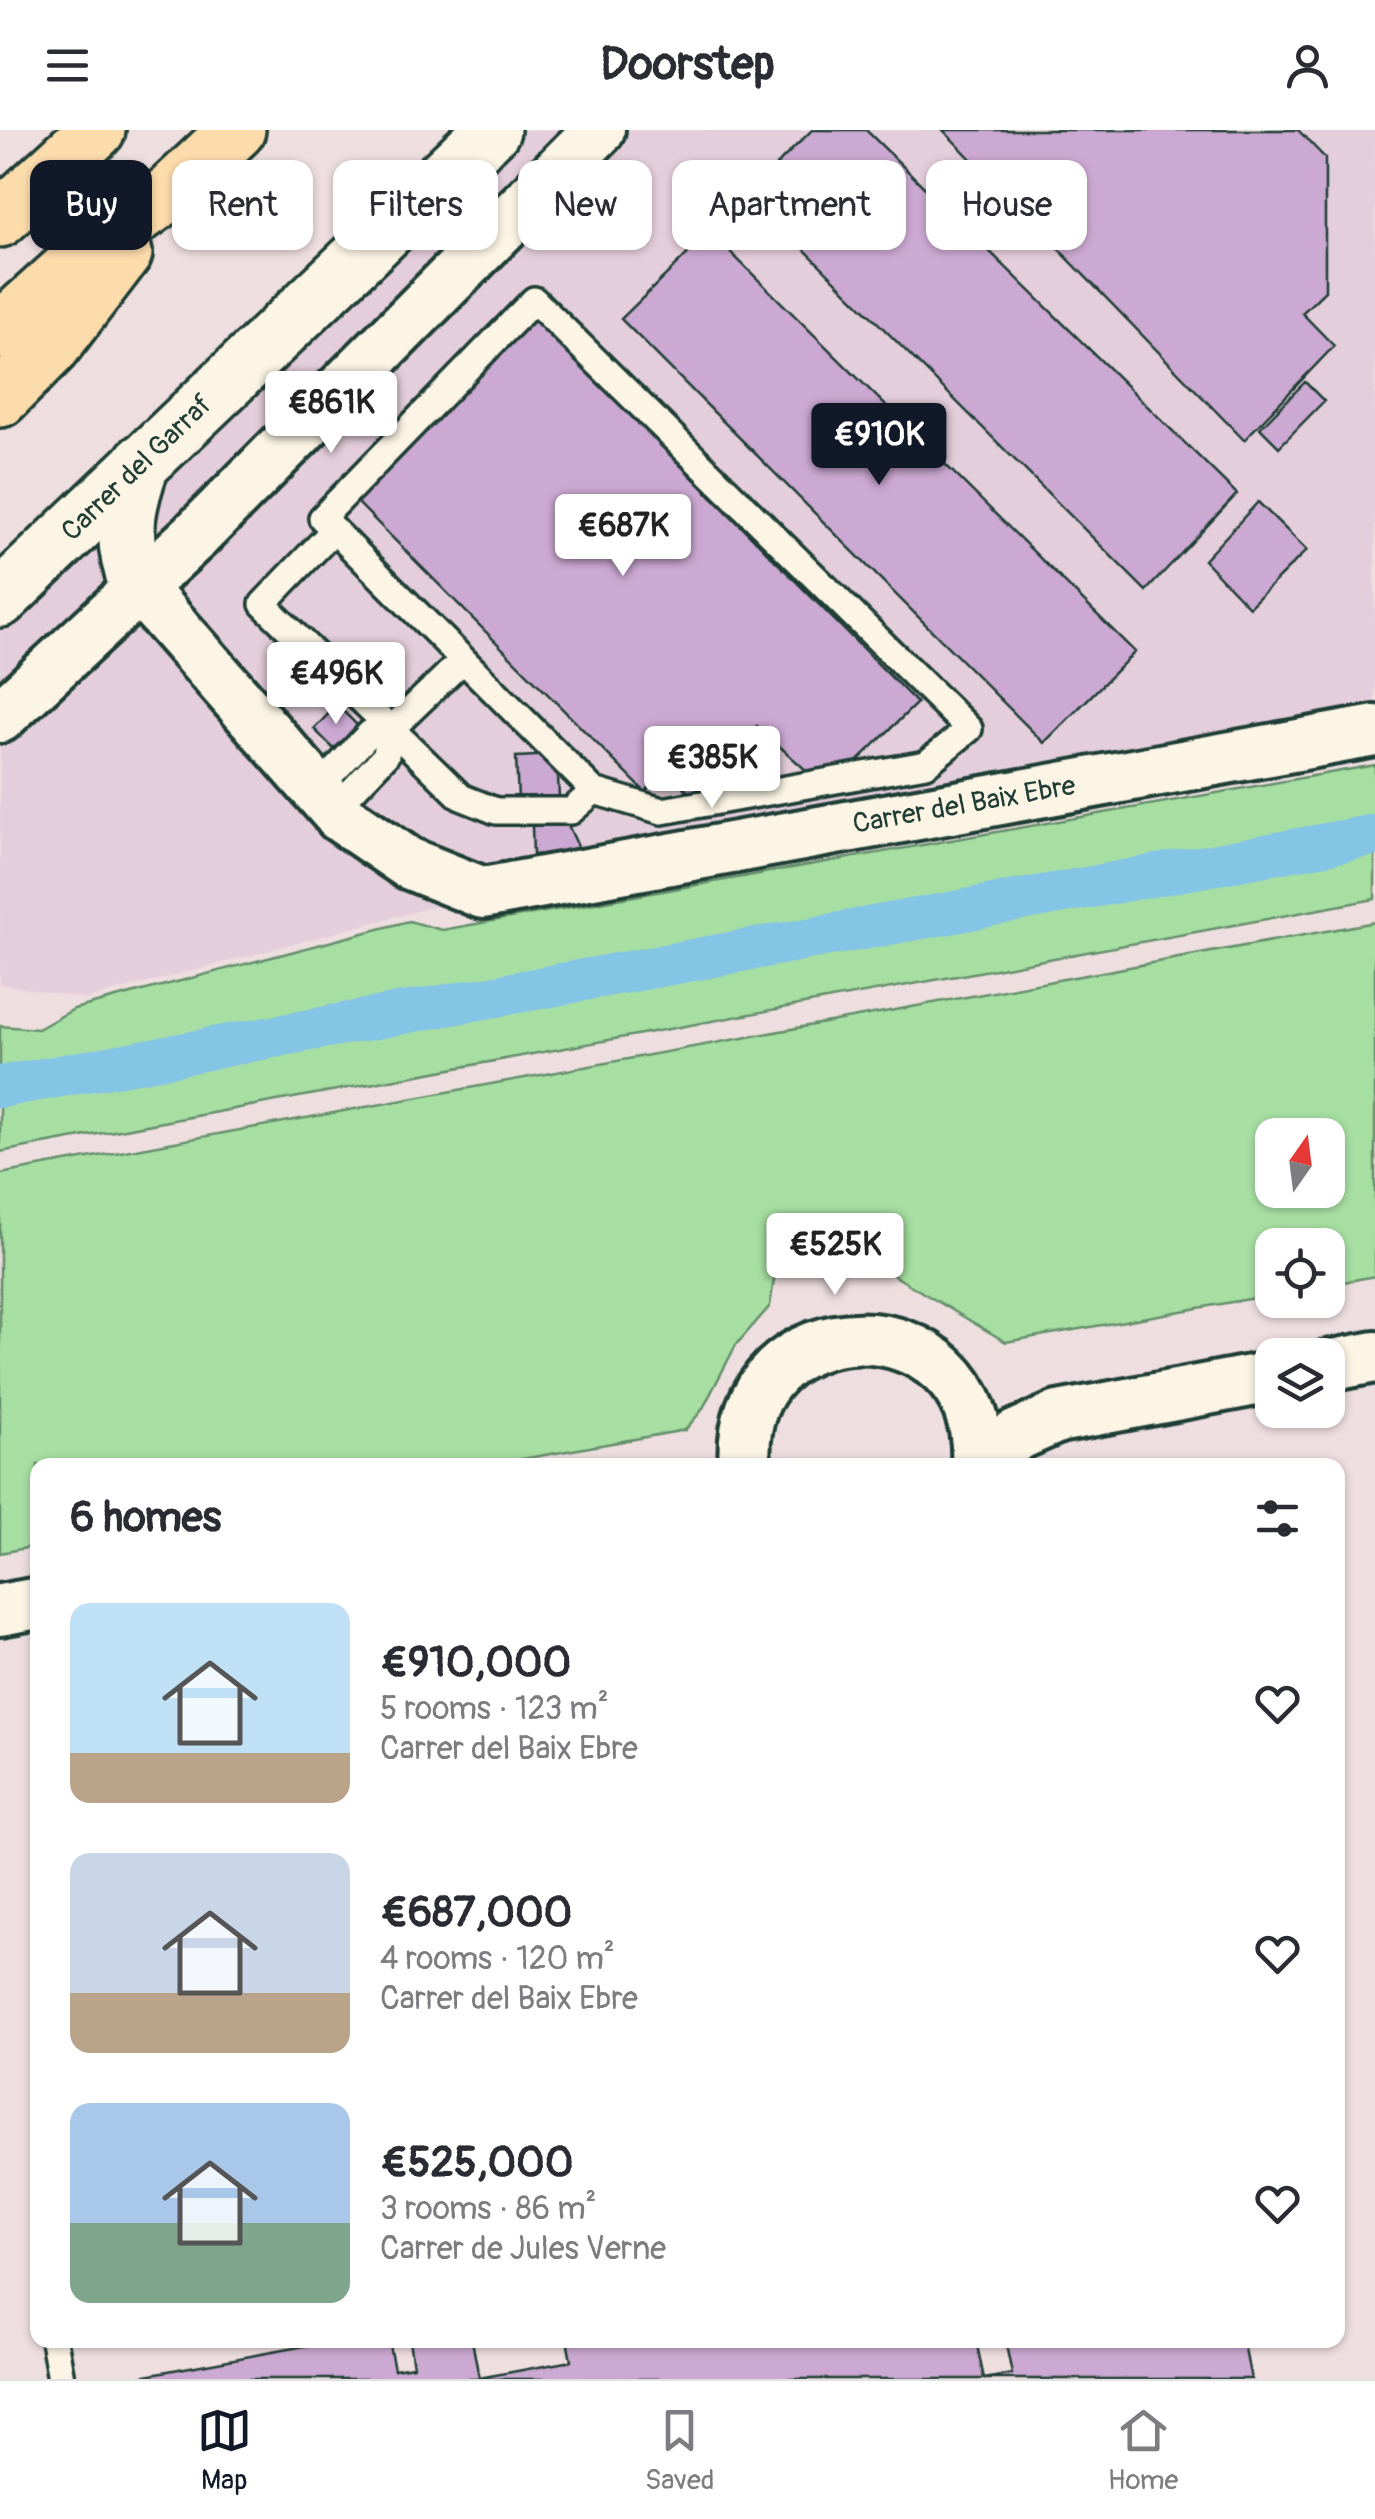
<!DOCTYPE html>
<html lang="en">
<head>
<meta charset="utf-8">
<style>
	body { margin:0; font-family:Pangolin,sans-serif; background:#f2f2f3; color:#2b2b33; height:100vh; display:flex; flex-direction:column; font-size:38px; white-space:nowrap }
	* { box-sizing:border-box; margin:0 }
	p { font-size:32px; color:#7c7c81 }
	.icon { flex:none; width:55px; height:55px; fill:none; stroke:currentColor; stroke-width:2; stroke-linecap:round; stroke-linejoin:round }
	.map { position:relative; flex:1; overflow:hidden }
	.drawer { position:absolute; left:30px; top:1328px; width:1315px; height:890px; display:flex; flex-direction:column; background:#fff; border-radius:20px; box-shadow:0 2px 8px #0004 }
	.drawer>* { flex:none }
	.hud { position:absolute; left:30px; top:30px; width:1315px; height:90px; display:flex; gap:20px }
	.needle { width:65px; rotate:14deg }
	.buttons { position:absolute; left:1255px; top:988px; display:grid; gap:20px }
	.buttons a { display:grid; place-items:center; width:90px; height:90px; border-radius:20px; background:#fff; box-shadow:0 2px 8px #0004; font-size:50px }
	.price { position:absolute; translate:-50% -85px; padding:0 22px; border-radius:10px; background:#fff; color:#222; font-size:32px; line-height:65px; filter:drop-shadow(0 2px 5px #0008) }
	.price::after { content:''; position:absolute; left:50%; top:60px; width:30px; height:22px; margin-left:-15px; background:inherit; clip-path:polygon(0 0,100% 0,50% 100%) }
	.price.current { background:#111827; color:#fff }
	ul { padding:0; list-style:none }
	li { display:flex; align-items:center; gap:30px; height:250px; padding:0 40px }
	li span { display:grid; place-items:center; flex:none; width:280px; height:200px; border-radius:20px; color:#555 }
	li>.icon { margin-inline-start:auto }
	span .icon { width:120px; height:120px; fill:#fffc; stroke-width:1 }
	li b { font-size:42px }
	h2 { display:flex; justify-content:space-between; align-items:center; height:120px; padding:0 40px; font-size:42px }
	.tag { padding:0 35px; border-radius:20px; background:#fff; box-shadow:0 2px 8px #0004; font-size:35px; line-height:90px }
	.tag.current { background:#111827; color:#fff }
	header { display:flex; justify-content:space-between; align-items:center; height:130px; padding:0 40px; background:#fff; font-size:45px; font-weight:800 }
	.dock { display:flex; justify-content:space-around; align-items:center; height:140px; border-top:2px solid #e1e1e2; background:#fff; font-size:28px; color:#7c7c81 }
	.dock a { display:grid; justify-items:center; gap:5px }
	.dock .current { color:#111827 }
	.map>svg:first-child { display:block }
	.built { fill:#e4cedb }
	.green { fill:#a7dfa2; stroke:#638e6b; stroke-width:2.5; fill-rule:evenodd }
	.lines { fill:none; stroke-linecap:round; stroke-linejoin:round }
	.canal { stroke:#84c4e5; stroke-width:42 }
	.building { fill:#cca9d2; stroke:#1f3d34; stroke-width:2.5 }
	.lane-casing { stroke:#1f3d34; stroke-width:32 }
	.street-casing { stroke:#1f3d34; stroke-width:58 }
	.secondary-casing { stroke:#1f3d34; stroke-width:62 }
	.highway-casing { stroke:#1f3d34; stroke-width:62 }
	.lane { stroke:#fcf5e5; stroke-width:25 }
	.street { stroke:#fcf5e5; stroke-width:50 }
	.secondary { stroke:#fcf5e5; stroke-width:55 }
	.highway { stroke:#fddcac; stroke-width:55 }
	.labels { text-anchor:middle; dominant-baseline:central; stroke-width:8; stroke-linejoin:round; paint-order:stroke }
	.street-label { font-size:28px; fill:#1f3d34; stroke:#fcf5e5 }
</style>
</head>
<body>
<header><svg class="icon" aria-label="menu" viewBox="0 0 24 24"><path d="M4 6h16M4 12h16M4 18h16"/></svg>Doorstep<svg class="icon" aria-label="person" viewBox="0 0 24 24"><circle cx="12" cy="8" r="4"/><path d="M4 21q1-7 8-7t8 7"/></svg></header>
<div class="map">
<svg width="1375" height="2249" viewBox="0 0 1375 2249">
	<rect width="100%" height="100%" fill="#eededf"/>
	<filter id="ink" filterUnits="userSpaceOnUse"><feTurbulence type="fractalNoise" baseFrequency=".01" numOctaves="2"/><feDisplacementMap in="SourceGraphic" scale="20" xChannelSelector="R" yChannelSelector="G"/><feConvolveMatrix kernelMatrix="1 2 1 2 8 2 1 2 1" color-interpolation-filters="sRGB"/></filter>
	<g filter="url(#ink)">
		<!-- built -->
		<path class="built" d="M471,0H1375V601L484,763L87,869L0,854V468Z"/>
		<!-- green -->
		<g class="green">
			<path d="M1375,635V769L0,1022V896L38,899L74,879L409,791L442,800Z"/>
			<path d="M1375,792V1146L1328,1155V1115H1272V1165L1006,1212L893,1145L883,1117L776,1137L770,1176L736,1215L702,1280L685,1300L488,1335H38L37,1416L0,1423V1044ZM1328,1005V1060H1272V1005Z"/>
		</g>
		<g class="lines">
			<!-- canal -->
			<path class="canal" d="M0,957L1375,705"/>
		</g>
		<!-- building -->
		<g class="building">
			<path d="M812,0H866L1237,364L1146,461L748,63Z"/>
			<path d="M943,0H1298L1325,28V161L1302,183L1334,216L1244,310Z"/>
			<path d="M710,102L1135,522L1044,613L621,189Z"/>
			<path d="M533,187L917,573L828,660L757,596L691,665L667,639L645,662L353,368Z"/>
			<path d="M1305,252L1324,271L1279,317L1260,298Z"/>
			<path d="M1258,372L1307,420L1249,477L1204,430Z"/>
			<path d="M337,575L358,596L334,619L314,599Z"/>
			<path d="M557,625L559,667L518,669L516,627Z"/>
			<path d="M555,667L580,721L533,725L531,668Z"/>
			<path d="M338,2210H388L394,2239L413,2236L409,2210H472L479,2248L571,2231L567,2210H976L984,2249H124Z"/>
			<path d="M1005,2210H1243L1251,2249H984L1012,2244Z"/>
		</g>
		<g class="lines">
			<defs>
				<g id="lane">
					<path d="M534,170L969,599L926,634L662,681L594,661L322,388Z"/>
					<path d="M334,400L263,474L461,667L496,681H571L594,661"/>
					<path d="M317,659L370,603L390,600L463,530"/>
					<path d="M335,679L386,625L390,600"/>
					<path d="M54,2210L61,2249"/>
				</g>
				<g id="street">
					<path d="M138,456L341,687L408,733L483,763L1375,601"/>
					<path d="M0,587L195,406L599,0"/>
					<path d="M1328,1236L1375,1227"/>
					<path d="M745,1335C731,1168 987,1165 977,1335"/>
					<path d="M982,1335L1015,1306L1058,1287L1272,1247"/>
					<path d="M0,1480L38,1473"/>
				</g>
				<g id="secondary">
					<path d="M138,456C119,410 126,377 142,332"/>
					<path d="M0,469L492,0"/>
				</g>
				<g id="highway">
					<path d="M0,89L97,0"/>
					<path d="M0,201L97,114L171,62L237,0"/>
					<path d="M0,269L52,217L124,123"/>
				</g>
			</defs>
			<!-- lane casing -->
			<use href="#lane" class="lane-casing"/>
			<!-- street casing -->
			<use href="#street" class="street-casing"/>
			<!-- secondary casing -->
			<use href="#secondary" class="secondary-casing"/>
			<!-- highway casing -->
			<use href="#highway" class="highway-casing"/>
			<!-- lane -->
			<use href="#lane" class="lane"/>
			<!-- street -->
			<use href="#street" class="street"/>
			<!-- secondary -->
			<use href="#secondary" class="secondary"/>
			<!-- highway -->
			<use href="#highway" class="highway"/>
		</g>
	</g>
	<g class="labels">
		<!-- street labels -->
		<g class="street-label">
			<text transform="translate(137 338) rotate(-44)">Carrer del Garraf</text>
			<text transform="translate(964 675) rotate(-10)">Carrer del Baix Ebre</text>
		</g>
	</g>
</svg>
<div class="buttons">
<a><svg class="needle" viewBox="-14 -14 28 28"><path d="M0-13l5 13h-10z" fill="#e53935"/><path d="M0 13l5-13h-10z" fill="#7c7c81"/></svg></a>
<a><svg class="icon" aria-label="locate" viewBox="0 0 24 24"><circle cx="12" cy="12" r="6"/><path d="M12 2v4M12 18v4M2 12h4M18 12h4"/></svg></a>
<a><svg class="icon" aria-label="layers" viewBox="0 0 24 24"><path d="M12 4l9 5-9 5-9-5zM3 14l9 5 9-5"/></svg></a>
</div>
<b class="price" style="left:331px;top:326px">€861K</b>
<b class="price current" style="left:879px;top:358px">€910K</b>
<b class="price" style="left:623px;top:449px">€687K</b>
<b class="price" style="left:336px;top:597px">€496K</b>
<b class="price" style="left:712px;top:681px">€385K</b>
<b class="price" style="left:835px;top:1168px">€525K</b>
<div class="hud">
<a class="tag current">Buy</a>
<a class="tag">Rent</a>
<a class="tag">Filters</a>
<a class="tag">New</a>
<a class="tag">Apartment</a>
<a class="tag">House</a>
</div>
<section class="drawer">
<h2>6 homes<svg class="icon" aria-label="filters" viewBox="0 0 24 24"><path d="M4 7h16M4 17h16"/><circle cx="9" cy="7" r="2"/><circle cx="15" cy="17" r="2"/></svg></h2>
<ul>
<li><span style="background:linear-gradient(#bfe0f5 75%,#b9a48a 0)"><svg class="icon" aria-label="home" viewBox="0 0 24 24"><path d="M3 11l9-7 9 7M6 9v11h12V9"/></svg></span><div><b>€910,000</b><p>5 rooms · 123 m²</p><p>Carrer del Baix Ebre</p></div><svg class="icon" aria-label="heart" viewBox="0 0 24 24"><path d="M12 20l-8-8c-3-5 5-10 8-4 3-6 11-1 8 4z"/></svg></li>
<li><span style="background:linear-gradient(#c9d6e8 70%,#b9a48a 0)"><svg class="icon" aria-label="home" viewBox="0 0 24 24"><path d="M3 11l9-7 9 7M6 9v11h12V9"/></svg></span><div><b>€687,000</b><p>4 rooms · 120 m²</p><p>Carrer del Baix Ebre</p></div><svg class="icon" aria-label="heart" viewBox="0 0 24 24"><path d="M12 20l-8-8c-3-5 5-10 8-4 3-6 11-1 8 4z"/></svg></li>
<li><span style="background:linear-gradient(#a9c7e8 60%,#7fa58c 0)"><svg class="icon" aria-label="home" viewBox="0 0 24 24"><path d="M3 11l9-7 9 7M6 9v11h12V9"/></svg></span><div><b>€525,000</b><p>3 rooms · 86 m²</p><p>Carrer de Jules Verne</p></div><svg class="icon" aria-label="heart" viewBox="0 0 24 24"><path d="M12 20l-8-8c-3-5 5-10 8-4 3-6 11-1 8 4z"/></svg></li>
</ul>
</section>
</div>
<nav class="dock">
<a class="current"><svg class="icon" aria-label="map" viewBox="0 0 24 24"><path d="M3 6l6-2 6 2 6-2v14l-6 2-6-2-6 2zM9 4v14M15 6v14"/></svg>Map</a>
<a><svg class="icon" aria-label="saved" viewBox="0 0 24 24"><path d="M7 4h10v16l-5-4-5 4z"/></svg>Saved</a>
<a><svg class="icon" aria-label="home" viewBox="0 0 24 24"><path d="M3 11l9-7 9 7M6 9v11h12V9"/></svg>Home</a>
</nav>
</body>
</html>
